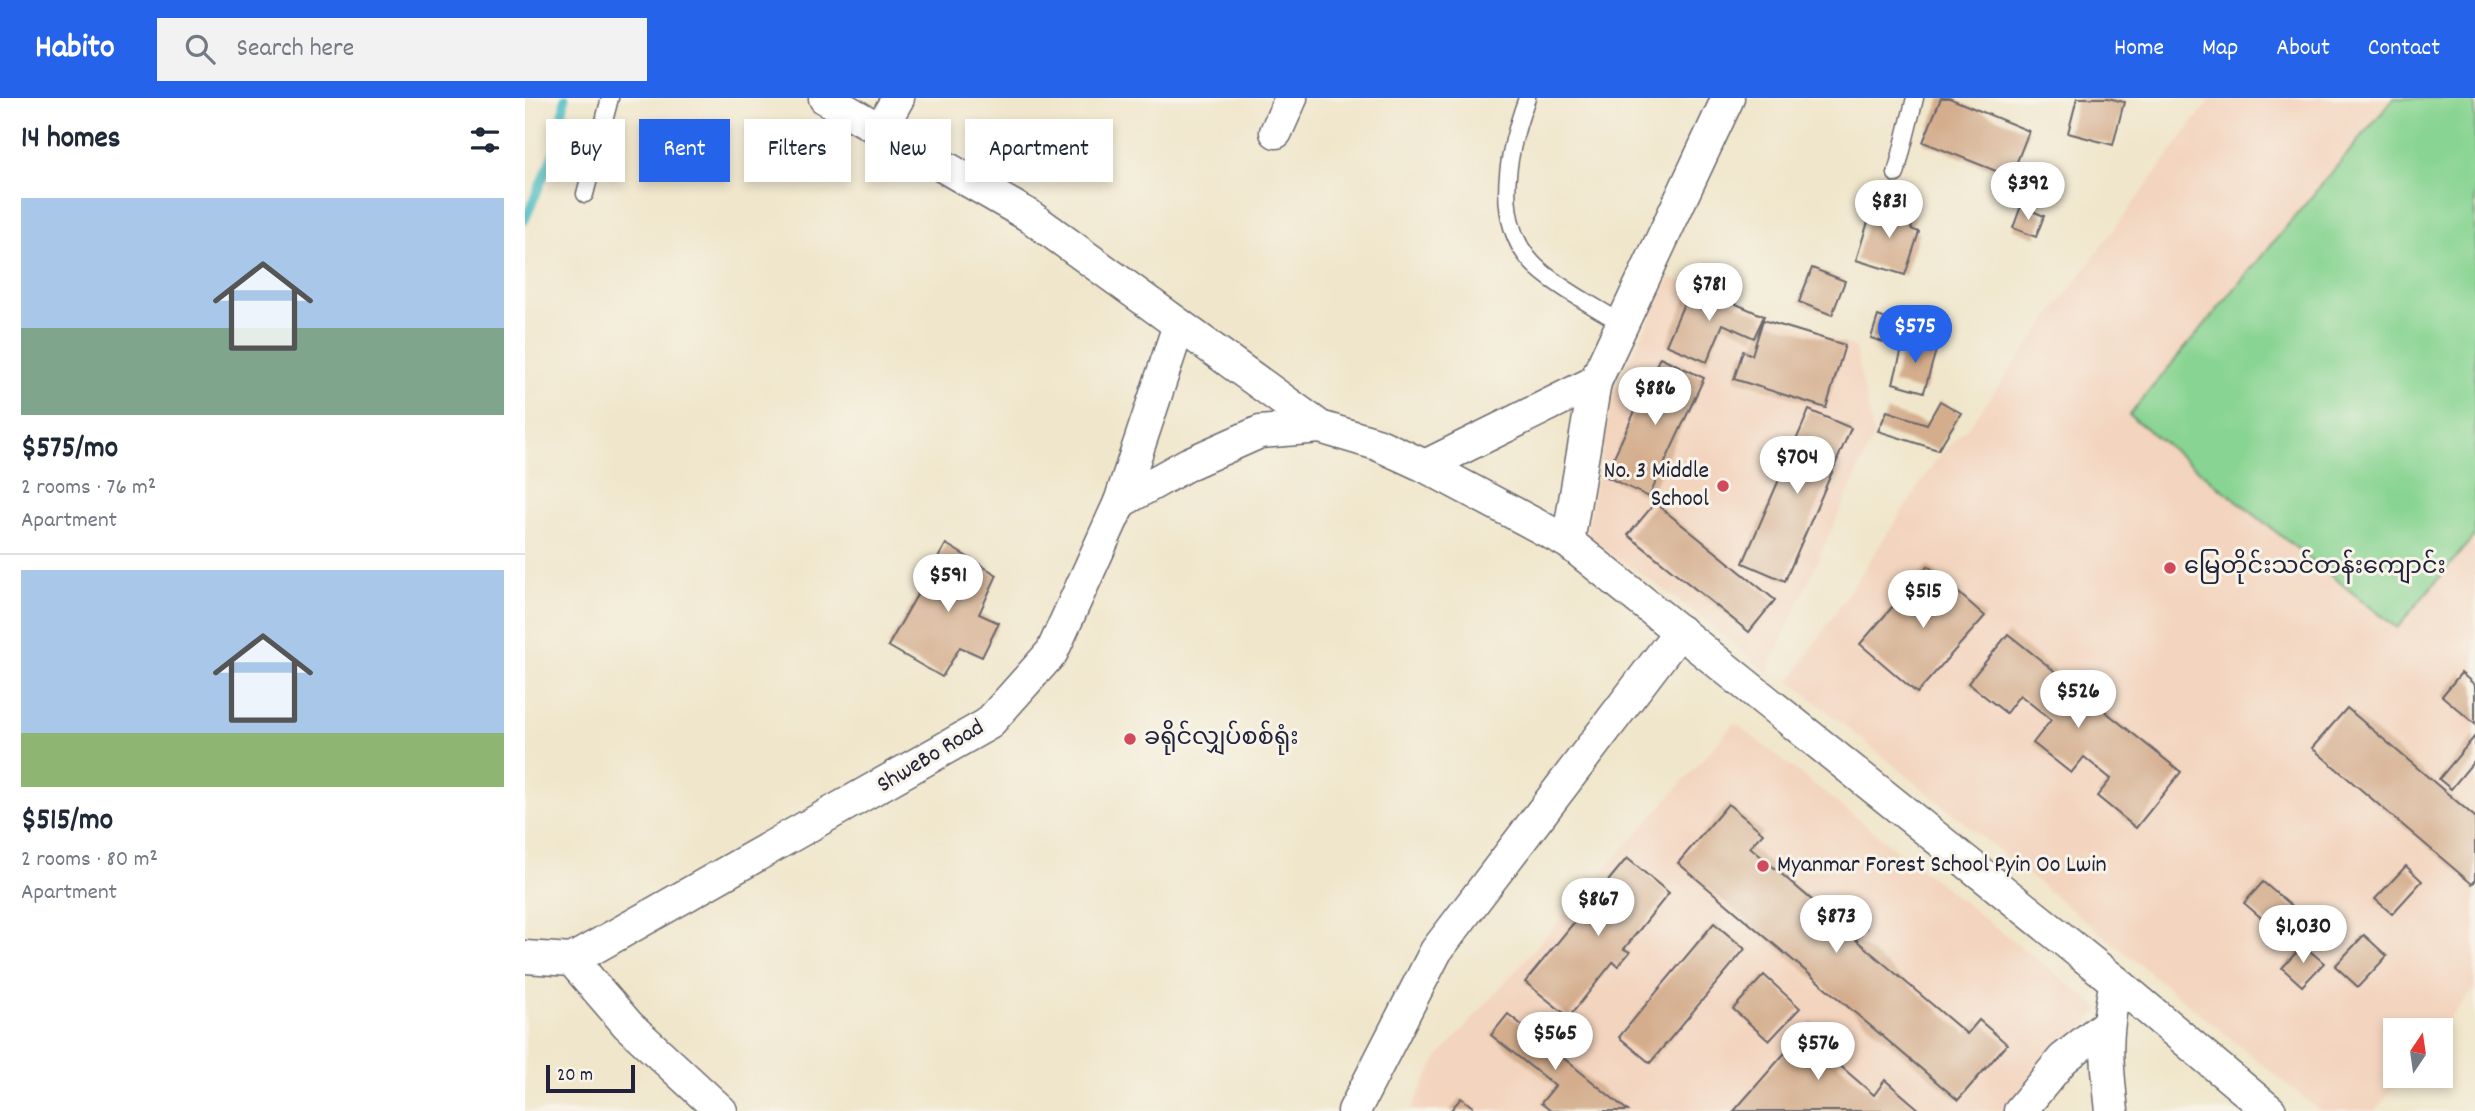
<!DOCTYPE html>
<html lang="en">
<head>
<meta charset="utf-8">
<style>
	body { margin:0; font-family:Dekko,"Noto Sans Myanmar",sans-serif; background:#f2f2f3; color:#1f2937; height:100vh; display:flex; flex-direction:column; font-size:26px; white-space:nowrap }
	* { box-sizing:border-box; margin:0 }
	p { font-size:23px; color:#747a83 }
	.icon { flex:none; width:38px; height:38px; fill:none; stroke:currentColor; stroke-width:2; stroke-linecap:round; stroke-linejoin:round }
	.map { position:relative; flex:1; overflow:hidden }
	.details { display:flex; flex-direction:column; background:#fff; width:525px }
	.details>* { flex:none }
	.top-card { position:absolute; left:21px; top:21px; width:665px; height:63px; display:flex; gap:14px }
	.needle { width:46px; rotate:13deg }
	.controls { position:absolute; left:1858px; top:920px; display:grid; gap:14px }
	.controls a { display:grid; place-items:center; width:70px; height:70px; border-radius:0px; background:#fff; box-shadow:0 4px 10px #0003; font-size:35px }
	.scale { position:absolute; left:21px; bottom:18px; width:89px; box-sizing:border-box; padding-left:7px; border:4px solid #22223b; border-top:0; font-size:19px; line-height:24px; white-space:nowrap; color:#22223b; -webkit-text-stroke:5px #f7f3e8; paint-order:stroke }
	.price { position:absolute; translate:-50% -60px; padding:0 16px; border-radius:24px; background:#fff; color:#222; font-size:23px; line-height:46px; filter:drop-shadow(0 2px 4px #0008) }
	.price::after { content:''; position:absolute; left:50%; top:42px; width:21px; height:16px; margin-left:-10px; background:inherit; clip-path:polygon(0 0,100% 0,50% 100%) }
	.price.current { background:#2563eb; color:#fff }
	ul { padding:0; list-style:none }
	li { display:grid; align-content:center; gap:14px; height:371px; padding:0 21px }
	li+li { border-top:2px solid #e0e1e3 }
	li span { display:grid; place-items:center; height:217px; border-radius:0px; color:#555 }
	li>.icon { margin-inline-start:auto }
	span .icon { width:126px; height:126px; fill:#fffc; stroke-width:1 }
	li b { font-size:30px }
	h2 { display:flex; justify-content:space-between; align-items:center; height:84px; padding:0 21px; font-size:30px }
	.chip { padding:0 24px; border-radius:0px; background:#fff; box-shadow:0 4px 10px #0003; font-size:24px; line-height:63px }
	.chip.current { background:#2563eb; color:#fff }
	header { display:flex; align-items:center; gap:42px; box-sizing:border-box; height:98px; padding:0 35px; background:#2563eb; color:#fff }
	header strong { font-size:33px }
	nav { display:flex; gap:38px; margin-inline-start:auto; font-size:24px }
	.search { width:490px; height:63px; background:#f2f2f3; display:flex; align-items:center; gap:18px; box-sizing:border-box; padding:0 24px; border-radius:0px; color:#747a83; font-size:26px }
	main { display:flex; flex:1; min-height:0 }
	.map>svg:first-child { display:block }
	.built { fill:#f3d4be }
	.garden { fill:#88d492; stroke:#557b66; stroke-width:2 }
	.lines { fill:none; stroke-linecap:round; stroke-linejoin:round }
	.stream { stroke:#4fbec4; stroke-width:9 }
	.building { fill:#d4ad8d }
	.service-casing { stroke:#6a676d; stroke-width:19 }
	.minor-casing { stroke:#6a676d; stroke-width:35 }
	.service { stroke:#fff; stroke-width:16 }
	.minor { stroke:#fff; stroke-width:32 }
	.poi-dot { fill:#d1495b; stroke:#f7f3e8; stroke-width:2.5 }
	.labels { text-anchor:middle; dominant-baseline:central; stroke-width:6; stroke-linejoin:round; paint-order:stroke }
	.poi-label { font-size:24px; fill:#22223b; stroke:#f7f3e8; text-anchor:start }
	.street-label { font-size:24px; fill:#22223b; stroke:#f7f3e8 }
</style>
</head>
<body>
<header>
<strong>Habito</strong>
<div class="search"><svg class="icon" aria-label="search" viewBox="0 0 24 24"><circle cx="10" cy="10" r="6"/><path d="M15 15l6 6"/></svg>Search here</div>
<nav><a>Home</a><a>Map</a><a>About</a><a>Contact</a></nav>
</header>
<main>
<section class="details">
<h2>14 homes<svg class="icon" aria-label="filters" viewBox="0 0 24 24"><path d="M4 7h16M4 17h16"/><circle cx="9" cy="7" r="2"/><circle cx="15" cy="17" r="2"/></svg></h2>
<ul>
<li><span style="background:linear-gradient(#a9c7e8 60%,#7fa58c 0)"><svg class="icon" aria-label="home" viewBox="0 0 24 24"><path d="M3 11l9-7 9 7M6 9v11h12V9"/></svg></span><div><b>$575/mo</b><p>2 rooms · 76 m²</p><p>Apartment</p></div></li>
<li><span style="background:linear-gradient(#a9c7e8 75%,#8fb573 0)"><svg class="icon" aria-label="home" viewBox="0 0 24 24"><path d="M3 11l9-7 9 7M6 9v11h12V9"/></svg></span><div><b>$515/mo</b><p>2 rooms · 80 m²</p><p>Apartment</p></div></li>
</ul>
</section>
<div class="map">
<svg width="1950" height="1013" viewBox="0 0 1950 1013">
	<rect width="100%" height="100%" fill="#f7f3e8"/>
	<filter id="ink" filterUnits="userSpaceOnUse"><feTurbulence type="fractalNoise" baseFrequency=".0143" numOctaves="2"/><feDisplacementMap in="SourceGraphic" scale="14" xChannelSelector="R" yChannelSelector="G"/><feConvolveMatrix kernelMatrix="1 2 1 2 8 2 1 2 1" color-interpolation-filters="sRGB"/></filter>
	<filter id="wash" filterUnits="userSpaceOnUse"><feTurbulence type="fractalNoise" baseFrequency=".00686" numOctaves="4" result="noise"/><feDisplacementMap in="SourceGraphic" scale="28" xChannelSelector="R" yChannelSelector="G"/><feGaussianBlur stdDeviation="1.57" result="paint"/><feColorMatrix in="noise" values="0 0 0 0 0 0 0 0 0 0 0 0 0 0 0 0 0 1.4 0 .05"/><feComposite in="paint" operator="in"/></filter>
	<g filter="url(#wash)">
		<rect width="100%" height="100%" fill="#f0e6cb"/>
		<!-- built -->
		<g class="built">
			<path d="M1686,0H1950V890L1915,933H1871V978H1878L1850,1013H1795L1265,583L1414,358L1445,327Z"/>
			<path d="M1145,180L1166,185L1330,250L1349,338L1242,574L1164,509L1061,439L1088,295Z"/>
			<path d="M1210,625L1575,911L1487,1013H885L912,961Z"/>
		</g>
		<!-- garden -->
		<path class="garden" d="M1869,0H1950V437L1872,530L1604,317Z"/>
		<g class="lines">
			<!-- stream -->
			<path class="stream" d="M0,122L34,42L40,0"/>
		</g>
		<g id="blocks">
			<!-- building -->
			<g class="building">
				<path d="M1416,0H1424L1504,33L1486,79L1398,44Z"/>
				<path d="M1552,0H1583L1599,4L1588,47L1543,35Z"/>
				<path d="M1358,106L1391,116L1386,131L1394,134L1380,177L1331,162L1347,111L1355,114Z"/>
				<path d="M1496,108L1519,118L1511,139L1488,130Z"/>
				<path d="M1287,170L1320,183L1307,217L1274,204Z"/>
				<path d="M1167,187L1239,218L1229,240L1198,226L1182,264L1141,247Z"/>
				<path d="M1353,218L1375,226L1367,247L1346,240Z"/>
				<path d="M1238,222L1320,247L1301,310L1209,281L1218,253L1227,257Z"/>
				<path d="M1380,240L1412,249L1399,294L1368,285Z"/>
				<path d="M1135,259L1179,280L1124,399L1080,378Z"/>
				<path d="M1415,303L1436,315L1413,352L1353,333L1362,313L1402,326Z"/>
				<path d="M1284,312L1326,330L1260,483L1218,465Z"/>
				<path d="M1130,405L1250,502L1224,534L1103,437Z"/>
				<path d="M421,446L472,477L454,516L474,525L457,559L435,549L417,579L363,548Z"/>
				<path d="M1403,468L1460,518L1392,595L1335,546Z"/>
				<path d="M1483,536L1656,674L1611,730L1572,698L1586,681L1559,659L1546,675L1508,645L1526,622L1495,597L1481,615L1443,585Z"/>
				<path d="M1936,575L1950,587V626L1917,598Z"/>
				<path d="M1822,610L1950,719V783L1947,786L1787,650Z"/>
				<path d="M1950,638V662L1926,691L1914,681Z"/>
				<path d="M1203,706L1238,735L1225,749L1302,815L1311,804L1341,830L1331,842L1442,936L1454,922L1482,946L1433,1002L1153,765Z"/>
				<path d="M1102,760L1144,795L1099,851L1105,854L1093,868L1088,864L1044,919L1000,884Z"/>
				<path d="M1881,768L1897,783L1867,816L1850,801Z"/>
				<path d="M1738,784L1782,821L1763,843L1719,805Z"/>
				<path d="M1189,825L1220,851L1125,965L1094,939Z"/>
				<path d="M1839,837L1862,858L1833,889L1810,868Z"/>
				<path d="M1778,847L1799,865L1777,888L1757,870Z"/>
				<path d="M1239,877L1275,910L1244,943L1208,911Z"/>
				<path d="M983,916L1047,967L1103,1013H1026L1016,1005L1030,988L966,937Z"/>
				<path d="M1287,924L1322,955L1312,965L1349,997L1360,982L1396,1013H1209Z"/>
				<path d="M936,1000L953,1013H925Z"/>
			</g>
		</g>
	</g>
	<g filter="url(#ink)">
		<use href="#blocks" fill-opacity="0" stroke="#6a676d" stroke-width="2"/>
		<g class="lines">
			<defs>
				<g id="service">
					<path d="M1002,0C982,54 964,131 1017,174C1041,194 1071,209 1098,226"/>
					<path d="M1371,76L1390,0"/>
					<path d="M60,96L85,0"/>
				</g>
				<g id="minor">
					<path d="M300,0L503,117L795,329L852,346L900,368L1043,444L1591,884L1745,1013"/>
					<path d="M355,32L373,0"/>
					<path d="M751,34L766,0"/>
					<path d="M900,368L1070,284L1203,0"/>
					<path d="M595,404L654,227"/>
					<path d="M1043,444L1070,284"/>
					<path d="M0,859L47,862L463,626L527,554L595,404L663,366L735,334L795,329"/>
					<path d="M47,862L103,927L196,1013"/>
					<path d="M829,1013L911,853L1155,533"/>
					<path d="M1495,1013L1538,961L1581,927"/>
					<path d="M1587,1013C1581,960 1579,937 1591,884"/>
				</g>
			</defs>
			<!-- service casing -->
			<use href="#service" class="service-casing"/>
			<!-- minor casing -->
			<use href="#minor" class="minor-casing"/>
			<!-- service -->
			<use href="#service" class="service"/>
			<!-- minor -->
			<use href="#minor" class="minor"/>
		</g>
	</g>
	<!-- markers -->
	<g class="poi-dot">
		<circle cx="1198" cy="388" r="7"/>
		<circle cx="1645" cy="470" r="7"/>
		<circle cx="605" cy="641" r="7"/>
		<circle cx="1238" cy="768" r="7"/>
	</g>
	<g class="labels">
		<!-- poi labels -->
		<g class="poi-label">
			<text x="1184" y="374" text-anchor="end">No. 3 Middle<tspan x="1184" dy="28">School</tspan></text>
			<text x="1659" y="470">မြေတိုင်းသင်တန်းကျောင်း</text>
			<text x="619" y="641">ခရိုင်လျှပ်စစ်ရုံး</text>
			<text x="1252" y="768">Myanmar Forest School Pyin Oo Lwin</text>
		</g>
		<!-- street labels -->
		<g class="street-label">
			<text transform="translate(406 659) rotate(-31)">ShweBo Road</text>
		</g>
	</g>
</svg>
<div class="controls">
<a><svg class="needle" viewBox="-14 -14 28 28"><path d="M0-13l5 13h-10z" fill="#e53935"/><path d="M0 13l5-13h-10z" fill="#747a83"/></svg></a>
</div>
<div class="scale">20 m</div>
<b class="price" style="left:1503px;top:124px">$392</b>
<b class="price" style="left:1364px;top:142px">$831</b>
<b class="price" style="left:1184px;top:225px">$781</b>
<b class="price current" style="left:1390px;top:267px">$575</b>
<b class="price" style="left:1130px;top:329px">$886</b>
<b class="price" style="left:1272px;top:398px">$704</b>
<b class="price" style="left:423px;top:516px">$591</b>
<b class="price" style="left:1398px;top:532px">$515</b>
<b class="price" style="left:1553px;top:632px">$526</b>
<b class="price" style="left:1073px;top:840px">$867</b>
<b class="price" style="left:1311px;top:857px">$873</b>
<b class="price" style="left:1778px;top:867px">$1,030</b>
<b class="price" style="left:1030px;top:974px">$565</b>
<b class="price" style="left:1293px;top:984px">$576</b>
<div class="top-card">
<a class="chip">Buy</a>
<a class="chip current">Rent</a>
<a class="chip">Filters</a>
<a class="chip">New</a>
<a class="chip">Apartment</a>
</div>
</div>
</main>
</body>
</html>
